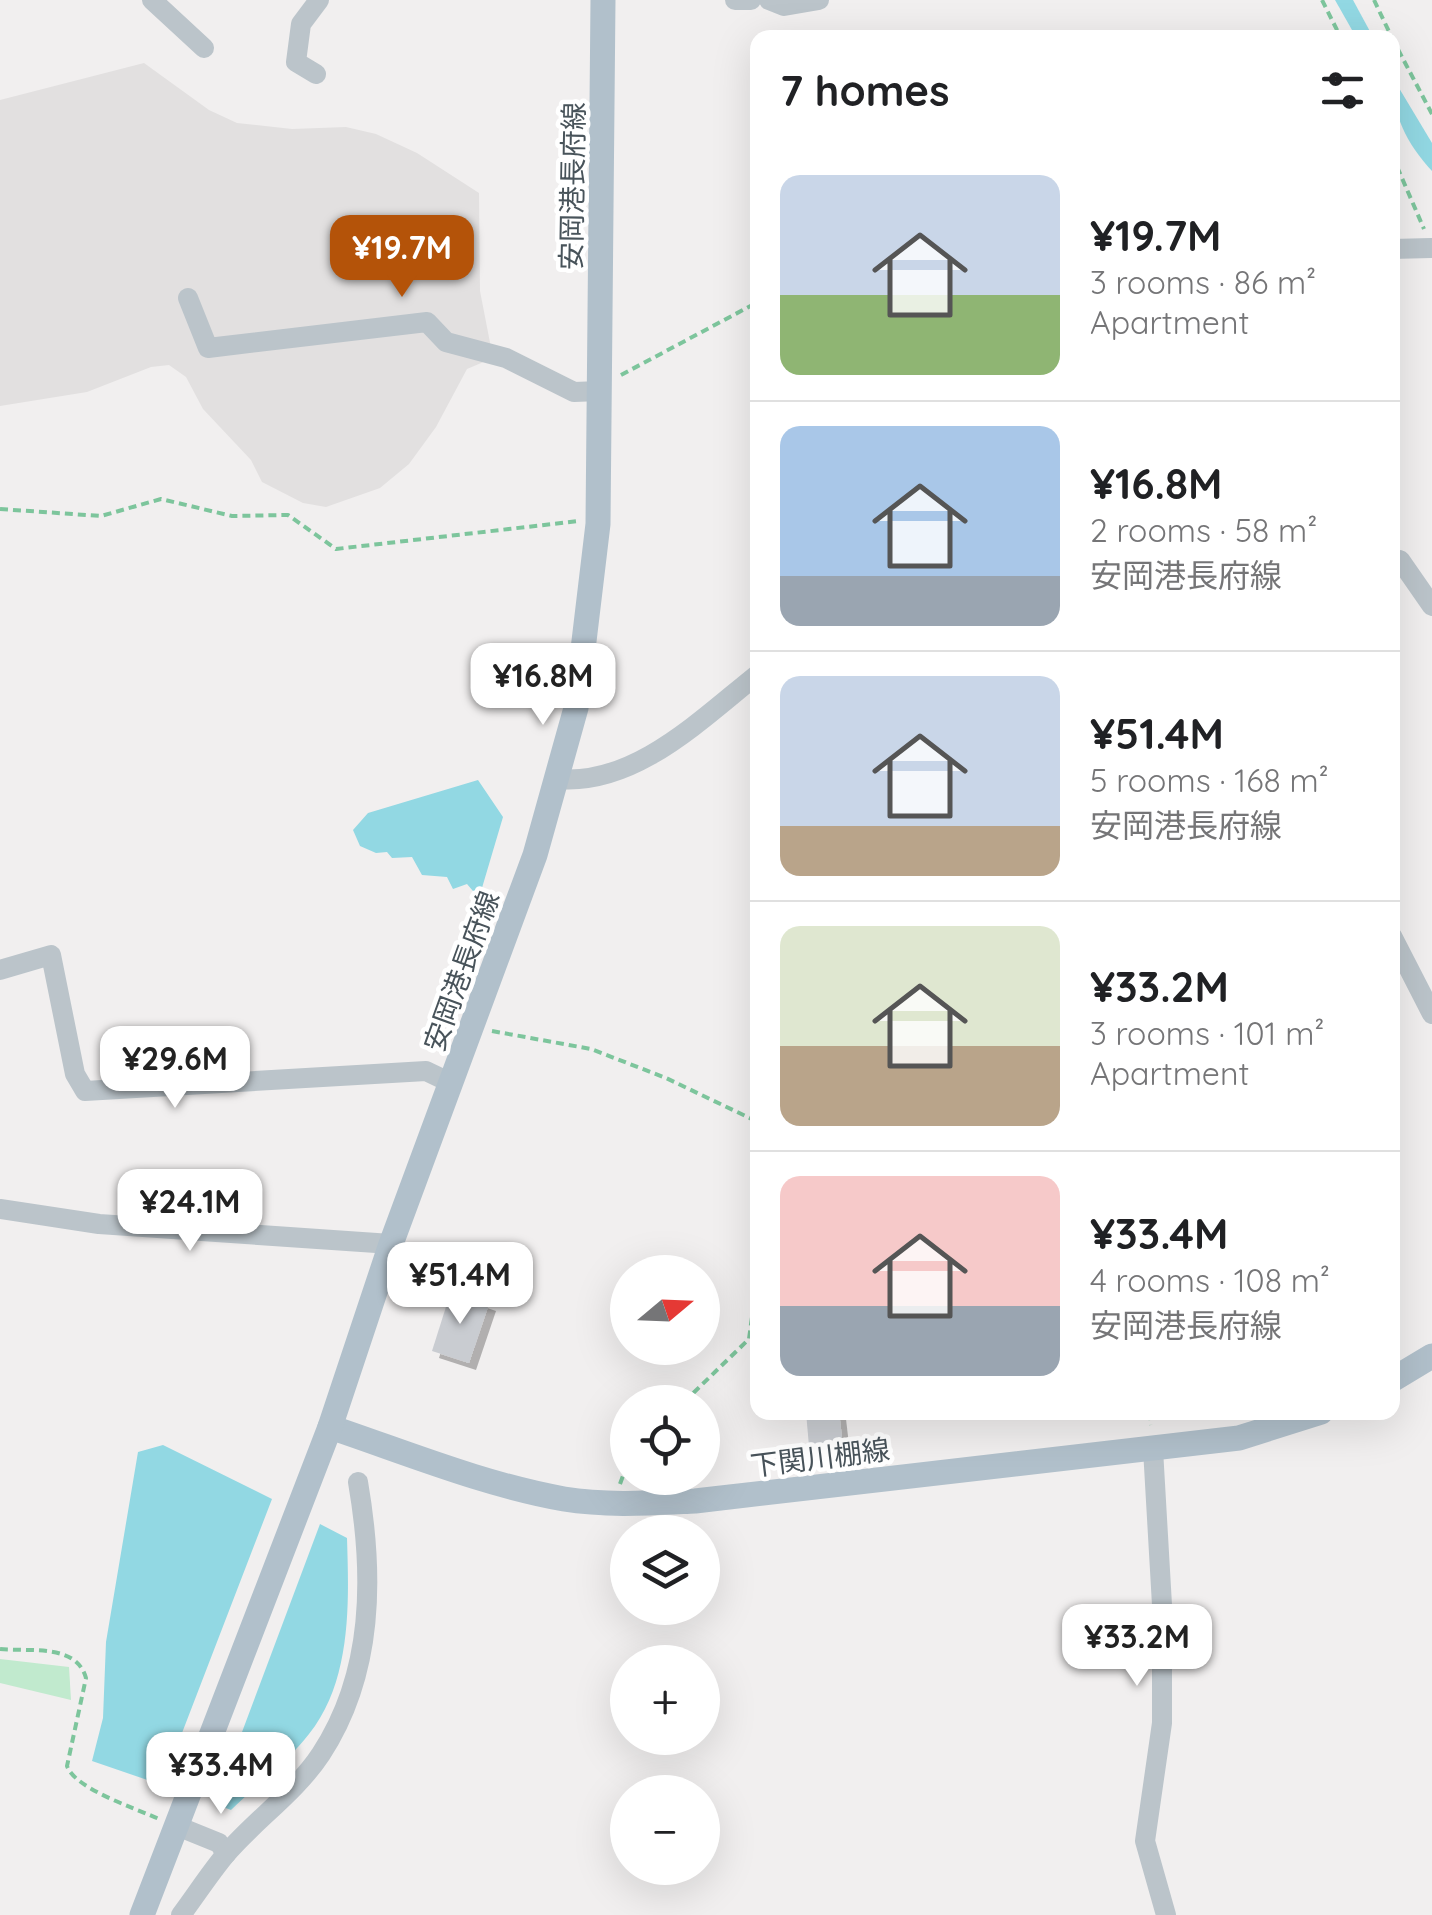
<!DOCTYPE html>
<html lang="en">
<head>
<meta charset="utf-8">
<style>
	body { margin:0; font-family:Quicksand,"Noto Sans JP",sans-serif; background:#f6f6f6; color:#202124; height:100vh; display:flex; flex-direction:column; font-size:38px; white-space:nowrap }
	* { box-sizing:border-box; margin:0 }
	p { font-size:32px; color:#757577 }
	.icon { flex:none; width:55px; height:55px; fill:none; stroke:currentColor; stroke-width:2; stroke-linecap:round; stroke-linejoin:round }
	.map { position:relative; flex:1; overflow:hidden }
	.drawer { position:absolute; left:750px; top:30px; width:650px; height:1390px; display:flex; flex-direction:column; background:#fff; border-radius:20px; box-shadow:0 10px 40px #0002 }
	.drawer>* { flex:none }
	.needle { width:65px; rotate:71deg }
	.fabs { position:absolute; left:610px; top:1255px; display:grid; gap:20px }
	.fabs a { display:grid; place-items:center; width:110px; height:110px; border-radius:50%; background:#fff; box-shadow:0 10px 40px #0002; font-size:50px }
	.price { position:absolute; translate:-50% -85px; padding:0 22px; border-radius:20px; background:#fff; color:#222; font-size:32px; line-height:65px; filter:drop-shadow(0 2px 5px #0008) }
	.price::after { content:''; position:absolute; left:50%; top:60px; width:30px; height:22px; margin-left:-15px; background:inherit; clip-path:polygon(0 0,100% 0,50% 100%) }
	.price.selected { background:#b45309; color:#fff }
	ul { padding:0; list-style:none }
	li { display:flex; align-items:center; gap:30px; height:250px; padding:0 30px }
	li+li { border-top:2px solid #e0e0e0 }
	li span { display:grid; place-items:center; flex:none; width:280px; height:200px; border-radius:20px; color:#555 }
	li>.icon { margin-inline-start:auto }
	span .icon { width:120px; height:120px; fill:#fffc; stroke-width:1 }
	li b { font-size:42px }
	h2 { display:flex; justify-content:space-between; align-items:center; height:120px; padding:0 30px; font-size:42px }
	.map>svg:first-child { display:block }
	.education { fill:#e2e0e0 }
	.green { fill:#c1eace }
	.water { fill:#92d8e3 }
	.building { fill:#c9ccd1; filter:url(#shadow) }
	.lines { fill:none; stroke-linecap:round; stroke-linejoin:round }
	.path { stroke:#7dc59c; stroke-width:4; stroke-dasharray:8 5; stroke-linecap:butt }
	.minor { stroke:#bbc4ca; stroke-width:20 }
	.major { stroke:#b1c0cb; stroke-width:25 }
	.labels { text-anchor:middle; dominant-baseline:central; stroke-width:9; stroke-linejoin:round; paint-order:stroke }
	.street-label { font-size:28px; fill:#48535a; stroke:#fff }
</style>
</head>
<body>
<div class="map">
<svg width="1432" height="1915" viewBox="0 0 1432 1915">
	<defs>
		<filter id="shadow"><feDropShadow dx="7" dy="7" stdDeviation="0" flood-color="#0004"/></filter>
	</defs>
	<rect width="100%" height="100%" fill="#f1efef"/>
	<!-- education -->
	<path class="education" d="M144,63L209,110L237,123L292,129L346,127L376,134L417,153L479,193L480,291L493,358L467,369L436,427L409,464L380,488L326,507L303,503L262,482L251,460L203,409L186,377L169,365L151,367L87,392L0,406V100Z"/>
	<!-- green -->
	<g class="green">
		<path d="M474,1250L503,1260L489,1299L459,1287Z"/>
		<path d="M0,1659L69,1667L71,1700L0,1683Z"/>
	</g>
	<!-- water -->
	<g class="water">
		<path d="M1335,0H1353L1373,37H1356Z"/>
		<path d="M1393,78L1432,143V171C1407,144 1392,115 1393,78Z"/>
		<path d="M478,780L503,817L479,898L467,884L453,889L447,877L422,875L412,857L392,858L387,852L376,853L360,846L353,830L368,813Z"/>
		<path d="M163,1445L272,1499L162,1785L92,1761L103,1718L106,1642L138,1452Z"/>
		<path d="M320,1524L347,1538C349,1602 352,1680 309,1734C288,1761 256,1785 231,1810L215,1804Z"/>
	</g>
	<!-- building -->
	<g class="building">
		<path d="M451,1291L489,1304L469,1363L432,1351Z"/>
		<path d="M806,1412H839L844,1455L810,1458Z"/>
	</g>
	<g class="lines">
		<!-- path -->
		<g class="path">
			<path d="M1322,0L1341,38"/>
			<path d="M1374,0L1392,38"/>
			<path d="M1392,38L1432,114"/>
			<path d="M1392,155L1424,229"/>
			<path d="M621,375L758,302"/>
			<path d="M0,509L101,516L161,499L232,516L288,515L336,549L578,521"/>
			<path d="M492,1031L591,1049L666,1078L758,1122"/>
			<path d="M684,1402L749,1339L758,1273"/>
			<path d="M1150,1412L1151,1425"/>
			<path d="M620,1484L628,1462"/>
			<path d="M0,1649C30,1652 76,1643 86,1678L67,1766C75,1789 135,1808 159,1819"/>
		</g>
		<!-- minor -->
		<g class="minor">
			<path d="M152,0L204,48"/>
			<path d="M735,0H751"/>
			<path d="M769,0L784,6L819,0"/>
			<path d="M316,74L296,62L301,24L319,0"/>
			<path d="M1392,249L1431,248"/>
			<path d="M188,298L208,348L427,322L446,342L506,358L574,392L600,391"/>
			<path d="M1400,560L1432,606"/>
			<path d="M558,779C635,786 701,719 758,674"/>
			<path d="M1392,936L1432,1014"/>
			<path d="M0,970L51,955L75,1074L85,1091L426,1071L451,1083"/>
			<path d="M0,1209L99,1224L391,1244"/>
			<path d="M1153,1449L1162,1605V1723L1145,1841L1166,1915"/>
			<path d="M177,1826L219,1843L226,1854"/>
			<path d="M181,1915C196,1895 210,1873 226,1854C255,1820 296,1792 321,1754C374,1673 374,1575 358,1482"/>
		</g>
		<!-- major -->
		<g class="major">
			<path d="M1392,1380L1432,1356"/>
			<path d="M330,1427C407,1453 485,1485 564,1499C607,1506 651,1503 695,1501L1239,1438L1321,1412"/>
			<path d="M142,1915L330,1427L391,1244L535,855L576,708L598,524L603,0"/>
		</g>
	</g>
	<g class="labels">
		<!-- street labels -->
		<g class="street-label">
			<text transform="translate(572 186) rotate(-89)">安岡港長府線</text>
			<text transform="translate(461 971) rotate(-70)">安岡港長府線</text>
			<text transform="translate(820 1457) rotate(-7)">下関川棚線</text>
		</g>
	</g>
</svg>
<div class="fabs">
<a><svg class="needle" viewBox="-14 -14 28 28"><path d="M0-13l5 13h-10z" fill="#e53935"/><path d="M0 13l5-13h-10z" fill="#757577"/></svg></a>
<a><svg class="icon" aria-label="locate" viewBox="0 0 24 24"><circle cx="12" cy="12" r="6"/><path d="M12 2v4M12 18v4M2 12h4M18 12h4"/></svg></a>
<a><svg class="icon" aria-label="layers" viewBox="0 0 24 24"><path d="M12 4l9 5-9 5-9-5zM3 14l9 5 9-5"/></svg></a>
<a>+</a>
<a>−</a>
</div>
<b class="price selected" style="left:402px;top:300px">¥19.7M</b>
<b class="price" style="left:543px;top:728px">¥16.8M</b>
<b class="price" style="left:175px;top:1111px">¥29.6M</b>
<b class="price" style="left:190px;top:1254px">¥24.1M</b>
<b class="price" style="left:460px;top:1327px">¥51.4M</b>
<b class="price" style="left:1137px;top:1689px">¥33.2M</b>
<b class="price" style="left:221px;top:1817px">¥33.4M</b>
<section class="drawer">
<h2>7 homes<svg class="icon" aria-label="filters" viewBox="0 0 24 24"><path d="M4 7h16M4 17h16"/><circle cx="9" cy="7" r="2"/><circle cx="15" cy="17" r="2"/></svg></h2>
<ul>
<li><span style="background:linear-gradient(#c9d6e8 60%,#8fb573 0)"><svg class="icon" aria-label="home" viewBox="0 0 24 24"><path d="M3 11l9-7 9 7M6 9v11h12V9"/></svg></span><div><b>¥19.7M</b><p>3 rooms · 86 m²</p><p>Apartment</p></div></li>
<li><span style="background:linear-gradient(#a9c7e8 75%,#9aa5b1 0)"><svg class="icon" aria-label="home" viewBox="0 0 24 24"><path d="M3 11l9-7 9 7M6 9v11h12V9"/></svg></span><div><b>¥16.8M</b><p>2 rooms · 58 m²</p><p>安岡港長府線</p></div></li>
<li><span style="background:linear-gradient(#c9d6e8 75%,#b9a48a 0)"><svg class="icon" aria-label="home" viewBox="0 0 24 24"><path d="M3 11l9-7 9 7M6 9v11h12V9"/></svg></span><div><b>¥51.4M</b><p>5 rooms · 168 m²</p><p>安岡港長府線</p></div></li>
<li><span style="background:linear-gradient(#dfe7d0 60%,#b9a48a 0)"><svg class="icon" aria-label="home" viewBox="0 0 24 24"><path d="M3 11l9-7 9 7M6 9v11h12V9"/></svg></span><div><b>¥33.2M</b><p>3 rooms · 101 m²</p><p>Apartment</p></div></li>
<li><span style="background:linear-gradient(#f6c9c9 65%,#9aa5b1 0)"><svg class="icon" aria-label="home" viewBox="0 0 24 24"><path d="M3 11l9-7 9 7M6 9v11h12V9"/></svg></span><div><b>¥33.4M</b><p>4 rooms · 108 m²</p><p>安岡港長府線</p></div></li>
</ul>
</section>
</div>
</body>
</html>
